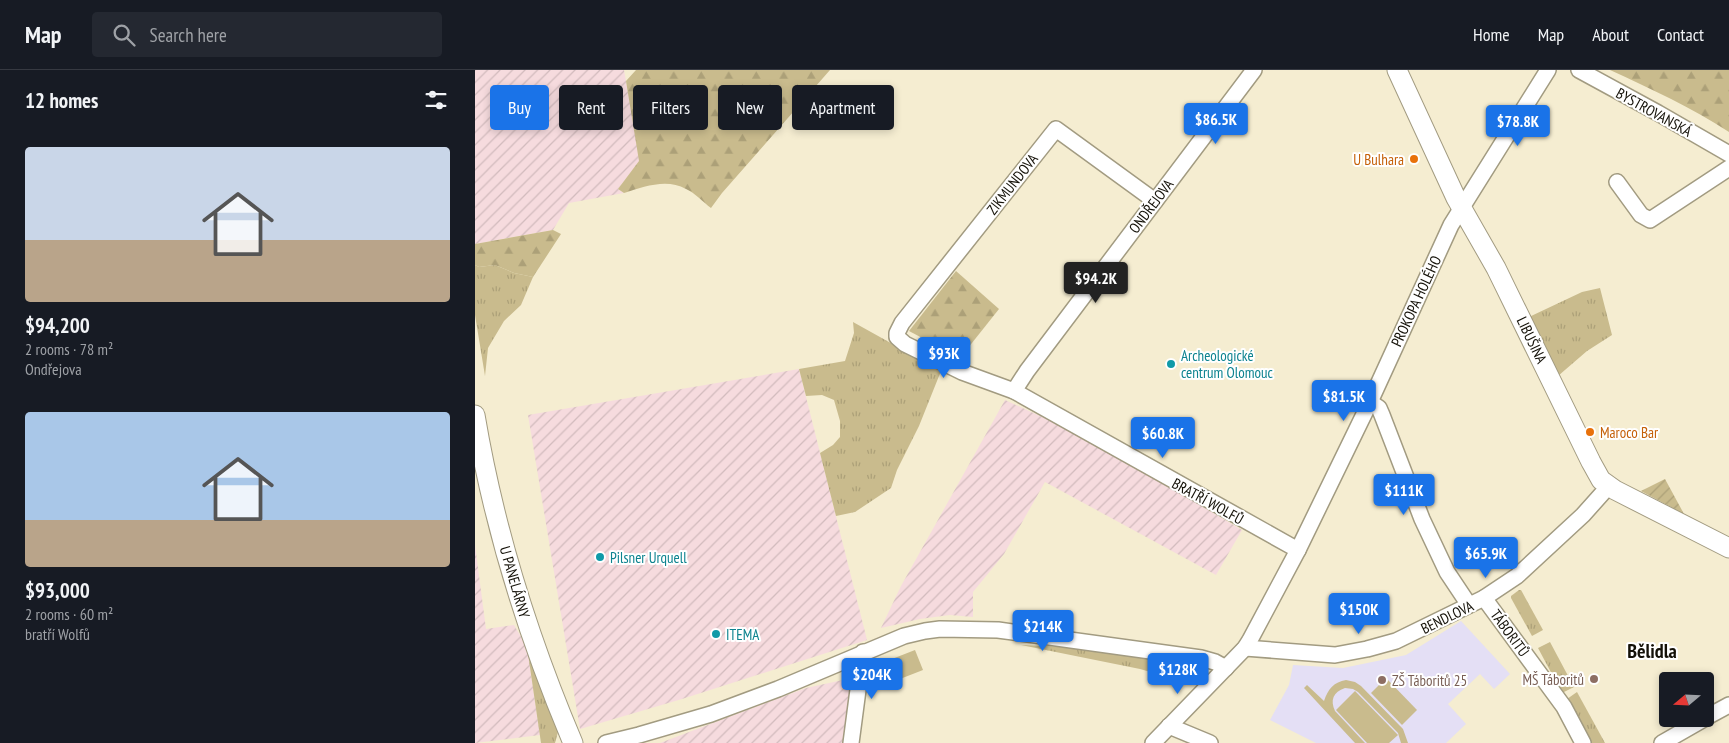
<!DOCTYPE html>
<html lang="en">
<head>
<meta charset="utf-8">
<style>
	body { margin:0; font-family:"PT Sans Narrow",sans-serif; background:#242831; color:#f1f3f6; height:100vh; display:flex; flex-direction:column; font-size:19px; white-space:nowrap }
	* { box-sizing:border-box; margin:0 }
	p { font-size:16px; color:#9ea1a6 }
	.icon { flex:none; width:28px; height:28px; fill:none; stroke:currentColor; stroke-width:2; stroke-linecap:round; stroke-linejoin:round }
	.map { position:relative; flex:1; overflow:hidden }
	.drawer { display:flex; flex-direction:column; background:#171b24; width:475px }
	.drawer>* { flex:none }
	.hud { position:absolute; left:15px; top:15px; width:475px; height:45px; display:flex; gap:10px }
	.needle { width:32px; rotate:251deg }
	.fabs { position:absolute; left:1184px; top:602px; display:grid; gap:10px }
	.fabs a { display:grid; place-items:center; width:55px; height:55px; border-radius:5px; background:#171b24; box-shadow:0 2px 8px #0003; font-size:25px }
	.price { position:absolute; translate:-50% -42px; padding:0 11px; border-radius:5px; background:#1a73e8; color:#fff; font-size:16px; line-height:32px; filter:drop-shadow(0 1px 2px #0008) }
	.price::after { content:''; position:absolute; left:50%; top:30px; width:15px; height:11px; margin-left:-8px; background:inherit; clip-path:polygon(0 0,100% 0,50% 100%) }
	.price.selected { background:#222; color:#fff }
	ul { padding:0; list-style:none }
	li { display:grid; align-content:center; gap:10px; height:265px; padding:0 25px }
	li span { display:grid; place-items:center; height:155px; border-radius:5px; color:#555 }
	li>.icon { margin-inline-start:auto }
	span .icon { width:90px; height:90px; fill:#fffc; stroke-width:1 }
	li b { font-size:21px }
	h2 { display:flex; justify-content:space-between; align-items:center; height:60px; padding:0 25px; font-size:21px }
	.tag { padding:0 18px; border-radius:5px; background:#171b24; box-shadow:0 2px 8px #0003; font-size:18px; line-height:45px }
	.tag.selected { background:#1a73e8; color:#fff }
	header { display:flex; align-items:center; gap:30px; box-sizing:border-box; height:70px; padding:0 25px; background:#171b24; border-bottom:1px solid #363941 }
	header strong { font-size:24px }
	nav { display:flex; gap:28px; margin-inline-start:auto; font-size:18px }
	.search { width:350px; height:45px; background:#242831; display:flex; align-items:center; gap:12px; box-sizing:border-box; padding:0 18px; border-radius:5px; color:#9ea1a6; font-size:19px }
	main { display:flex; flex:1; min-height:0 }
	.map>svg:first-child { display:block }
	.industrial { fill:url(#industrial-furrows) }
	.education { fill:#e4dff5 }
	.grass { fill:url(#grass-tufts) }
	.forest { fill:url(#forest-firs) }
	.garden { fill:url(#garden-furrows) }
	.pitch { fill:#c9bb8d }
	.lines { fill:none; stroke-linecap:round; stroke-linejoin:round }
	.minor-casing { stroke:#a29b81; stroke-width:18 }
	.tertiary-casing { stroke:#a29b81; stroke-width:21 }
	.minor { stroke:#fff; stroke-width:15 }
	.tertiary { stroke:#fff; stroke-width:19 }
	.food-dot { fill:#e8710a; stroke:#fff; stroke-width:2 }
	.culture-dot { fill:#0f9aa8; stroke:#fff; stroke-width:2 }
	.education-dot { fill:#8d6e63; stroke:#fff; stroke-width:2 }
	.labels { text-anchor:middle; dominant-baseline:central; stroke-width:4; stroke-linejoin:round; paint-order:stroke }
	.street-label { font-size:15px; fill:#141108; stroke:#fff }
	.food-label { font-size:15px; fill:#c56008; stroke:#fff; text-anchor:end }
	.culture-label { font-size:15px; fill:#0d838f; stroke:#fff; text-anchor:start }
	.education-label { font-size:15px; fill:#785e54; stroke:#fff; text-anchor:end }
	.district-label { font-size:20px; font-weight:bold; fill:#141108; stroke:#fff }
</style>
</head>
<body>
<header>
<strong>Map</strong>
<div class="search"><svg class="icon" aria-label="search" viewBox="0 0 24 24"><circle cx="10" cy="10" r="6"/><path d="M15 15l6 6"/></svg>Search here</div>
<nav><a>Home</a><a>Map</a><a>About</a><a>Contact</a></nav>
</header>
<main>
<section class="drawer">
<h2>12 homes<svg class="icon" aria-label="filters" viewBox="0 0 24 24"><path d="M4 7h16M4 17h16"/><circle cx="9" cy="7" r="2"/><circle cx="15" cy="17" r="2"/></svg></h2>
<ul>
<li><span style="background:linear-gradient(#c9d6e8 60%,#b9a48a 0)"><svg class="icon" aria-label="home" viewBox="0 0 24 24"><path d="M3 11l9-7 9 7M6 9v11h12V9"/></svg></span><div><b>$94,200</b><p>2 rooms · 78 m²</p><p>Ondřejova</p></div></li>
<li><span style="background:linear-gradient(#a9c7e8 70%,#b9a48a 0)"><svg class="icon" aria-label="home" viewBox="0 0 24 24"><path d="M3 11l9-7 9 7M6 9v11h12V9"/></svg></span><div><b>$93,000</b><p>2 rooms · 60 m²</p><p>bratří Wolfů</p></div></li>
</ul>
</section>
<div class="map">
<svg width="1254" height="673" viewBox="0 0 1254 673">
	<defs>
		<pattern id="industrial-furrows" width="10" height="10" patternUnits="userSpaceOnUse" patternTransform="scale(1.25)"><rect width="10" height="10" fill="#f6dbde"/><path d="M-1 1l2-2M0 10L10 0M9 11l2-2" fill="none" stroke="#d2bbbd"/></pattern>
		<pattern id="grass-tufts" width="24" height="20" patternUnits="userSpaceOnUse" patternTransform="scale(1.25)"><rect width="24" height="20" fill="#c9bb8d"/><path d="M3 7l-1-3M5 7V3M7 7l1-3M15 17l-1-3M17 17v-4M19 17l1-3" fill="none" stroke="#aca078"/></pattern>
		<pattern id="forest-firs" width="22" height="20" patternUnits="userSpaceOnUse" patternTransform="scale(1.25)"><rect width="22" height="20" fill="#c9bb8d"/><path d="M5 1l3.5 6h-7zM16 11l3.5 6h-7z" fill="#aca078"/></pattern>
		<pattern id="garden-furrows" width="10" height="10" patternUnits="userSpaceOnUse" patternTransform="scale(1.25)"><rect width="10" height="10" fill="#c9bb8d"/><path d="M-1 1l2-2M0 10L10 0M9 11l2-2" fill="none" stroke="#aca078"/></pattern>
	</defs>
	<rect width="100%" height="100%" fill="#f5edd1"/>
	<!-- industrial -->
	<g class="industrial">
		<path d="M0,0H149L165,91L143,119L149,123L94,133L78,160L0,174Z"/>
		<path d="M324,299L392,570L207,629L105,659L53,345Z"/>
		<path d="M530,330L589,357L657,395L767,460L741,505L570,412L529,484L498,522V547L475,545L445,549L406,558L426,516Z"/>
		<path d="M0,475L11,559L39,555L52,577L65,665L0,673Z"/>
		<path d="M382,607L373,673H185L331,618Z"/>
	</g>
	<!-- education -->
	<path class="education" d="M986,551L1035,604L1019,619L1005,604L973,634L991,654L971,673H841L795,650L814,615L818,595L868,598L931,585Z"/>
	<!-- grass -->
	<g class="grass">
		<path d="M0,195L4,197L20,195L39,203L58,207L46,235L29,251L13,278L10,306L0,245Z"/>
		<path d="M1125,218L1137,265L1112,281L1083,306L1054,247L1107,222Z"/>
		<path d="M378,252L466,301L444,356L422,400L416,418L380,442L361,446L345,383L358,375L365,367V351L359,330L347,325L331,326L324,299L370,291L379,263Z"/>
		<path d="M1044,520H1046L1068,560L1057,566L1036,528V526Z"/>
		<path d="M1075,572L1099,617L1087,623L1063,578Z"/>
		<path d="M546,575L598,577L723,595L727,600L714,613L665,599Z"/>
		<path d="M52,577L82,656L83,662L80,673H66Z"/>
		<path d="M1102,622L1130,673H1115L1092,629Z"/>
	</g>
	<!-- forest -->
	<g class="forest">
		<path d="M161,0H355L247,123L236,138C228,132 220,123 211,119C191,108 169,117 149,123L143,119L164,91L151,11Z"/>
		<path d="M1135,0H1254V62C1216,37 1176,19 1135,0Z"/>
		<path d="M78,160L86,164L58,207L39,203L20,195L4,197L0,195V174Z"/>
		<path d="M481,201L524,239L485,288L434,261Z"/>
	</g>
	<!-- garden -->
	<path class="garden" d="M1190,409L1209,444L1166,421Z"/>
	<!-- pitch -->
	<g class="pitch">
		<path d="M440,580L448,600L407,616L399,596Z"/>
		<path d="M911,608L942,640L927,655L896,623Z"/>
		<path d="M871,610L880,612L886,616L928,659L933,673H926L923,663L883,622L878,619L870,618C858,622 855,630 860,641L890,673H880L829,618L832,615L849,631C853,619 859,612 871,610Z"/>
		<path d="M880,621L923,665L914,673H892L861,640Z"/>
	</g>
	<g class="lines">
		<defs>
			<g id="minor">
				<path d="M1104,0L1183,43L1254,84"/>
				<path d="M1142,112L1166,145L1175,150L1254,98"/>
				<path d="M680,131L581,59L427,253L422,263V267L430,274L487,302L539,321L823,480"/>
				<path d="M539,321L552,301L779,0"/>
				<path d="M895,332L904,338L907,345L947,449L972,502L994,535"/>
				<path d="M1009,528L1089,637L1108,673"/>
				<path d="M770,578L860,585L892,579L921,571L1009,528L1042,506L1108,445L1133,417"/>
				<path d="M1230,648L1254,635"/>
				<path d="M694,656L735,673"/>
				<path d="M131,673L164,665L236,644L303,619L429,566L450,561L465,559L523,560L726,588L740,592L751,598"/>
				<path d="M376,673L388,582"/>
				<path d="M678,673L770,578L775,570L823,480L895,332L976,155L1073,0"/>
				<path d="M1187,673L1229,649"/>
			</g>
			<g id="tertiary">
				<path d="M922,0L981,128L1021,198L1116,392L1126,410L1140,420L1254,478"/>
				<path d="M0,345C19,458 53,567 98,673"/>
			</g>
		</defs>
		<!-- minor casing -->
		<use href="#minor" class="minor-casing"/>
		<!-- tertiary casing -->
		<use href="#tertiary" class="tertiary-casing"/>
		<!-- minor -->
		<use href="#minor" class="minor"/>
		<!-- tertiary -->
		<use href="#tertiary" class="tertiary"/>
	</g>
	<!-- markers -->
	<g class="food-dot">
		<circle cx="939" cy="89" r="5"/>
		<circle cx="1115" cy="362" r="5"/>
	</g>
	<g class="culture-dot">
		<circle cx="696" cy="294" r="5"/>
		<circle cx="125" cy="487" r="5"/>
		<circle cx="241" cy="564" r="5"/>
	</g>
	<g class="education-dot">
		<circle cx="1119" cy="609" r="5"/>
		<circle cx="907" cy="610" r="5"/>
	</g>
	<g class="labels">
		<!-- street labels -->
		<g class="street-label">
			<text transform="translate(1179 42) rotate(29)">BYSTROVANSKÁ</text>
			<text transform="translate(537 114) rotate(-52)">ZIKMUNDOVA</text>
			<text transform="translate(676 136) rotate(-53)">ONDŘEJOVA</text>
			<text transform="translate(941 231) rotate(-65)">PROKOPA HOLÉHO</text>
			<text transform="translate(1057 270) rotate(64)">LIBUŠINA</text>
			<text transform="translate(733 431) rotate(29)">BRATŘÍ WOLFŮ</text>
			<text transform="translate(40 512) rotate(74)">U PANELÁRNY</text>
			<text transform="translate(972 547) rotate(-26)">BENDLOVA</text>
			<text transform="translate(1035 563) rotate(54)">TÁBORITŮ</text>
		</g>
		<!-- food labels -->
		<g class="food-label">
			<text x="929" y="89">U Bulhara</text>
			<text x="1125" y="362" text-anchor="start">Maroco Bar</text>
		</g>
		<!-- culture labels -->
		<g class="culture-label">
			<text x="706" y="285">Archeologické<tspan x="706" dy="17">centrum Olomouc</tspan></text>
			<text x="135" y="487">Pilsner Urquell</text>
			<text x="251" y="564">ITEMA</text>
		</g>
		<!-- education labels -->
		<g class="education-label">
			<text x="1109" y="609">MŠ Táboritů</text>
			<text x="917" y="610" text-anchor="start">ZŠ Táboritů 25</text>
		</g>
		<!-- district labels -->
		<g class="district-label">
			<text x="1177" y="581">Bělidla</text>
		</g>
	</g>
</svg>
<div class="fabs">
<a><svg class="needle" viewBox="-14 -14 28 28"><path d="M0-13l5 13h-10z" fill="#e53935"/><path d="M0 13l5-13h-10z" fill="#9ea1a6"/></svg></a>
</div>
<b class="price" style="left:741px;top:75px">$86.5K</b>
<b class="price" style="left:1043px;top:77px">$78.8K</b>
<b class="price selected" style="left:621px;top:234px">$94.2K</b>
<b class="price" style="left:469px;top:309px">$93K</b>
<b class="price" style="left:869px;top:352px">$81.5K</b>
<b class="price" style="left:688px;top:389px">$60.8K</b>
<b class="price" style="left:929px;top:446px">$111K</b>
<b class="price" style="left:1011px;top:509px">$65.9K</b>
<b class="price" style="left:884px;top:565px">$150K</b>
<b class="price" style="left:568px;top:582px">$214K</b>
<b class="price" style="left:703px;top:625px">$128K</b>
<b class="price" style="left:397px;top:630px">$204K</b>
<div class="hud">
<a class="tag selected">Buy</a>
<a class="tag">Rent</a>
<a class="tag">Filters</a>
<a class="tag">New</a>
<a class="tag">Apartment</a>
</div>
</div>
</main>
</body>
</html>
